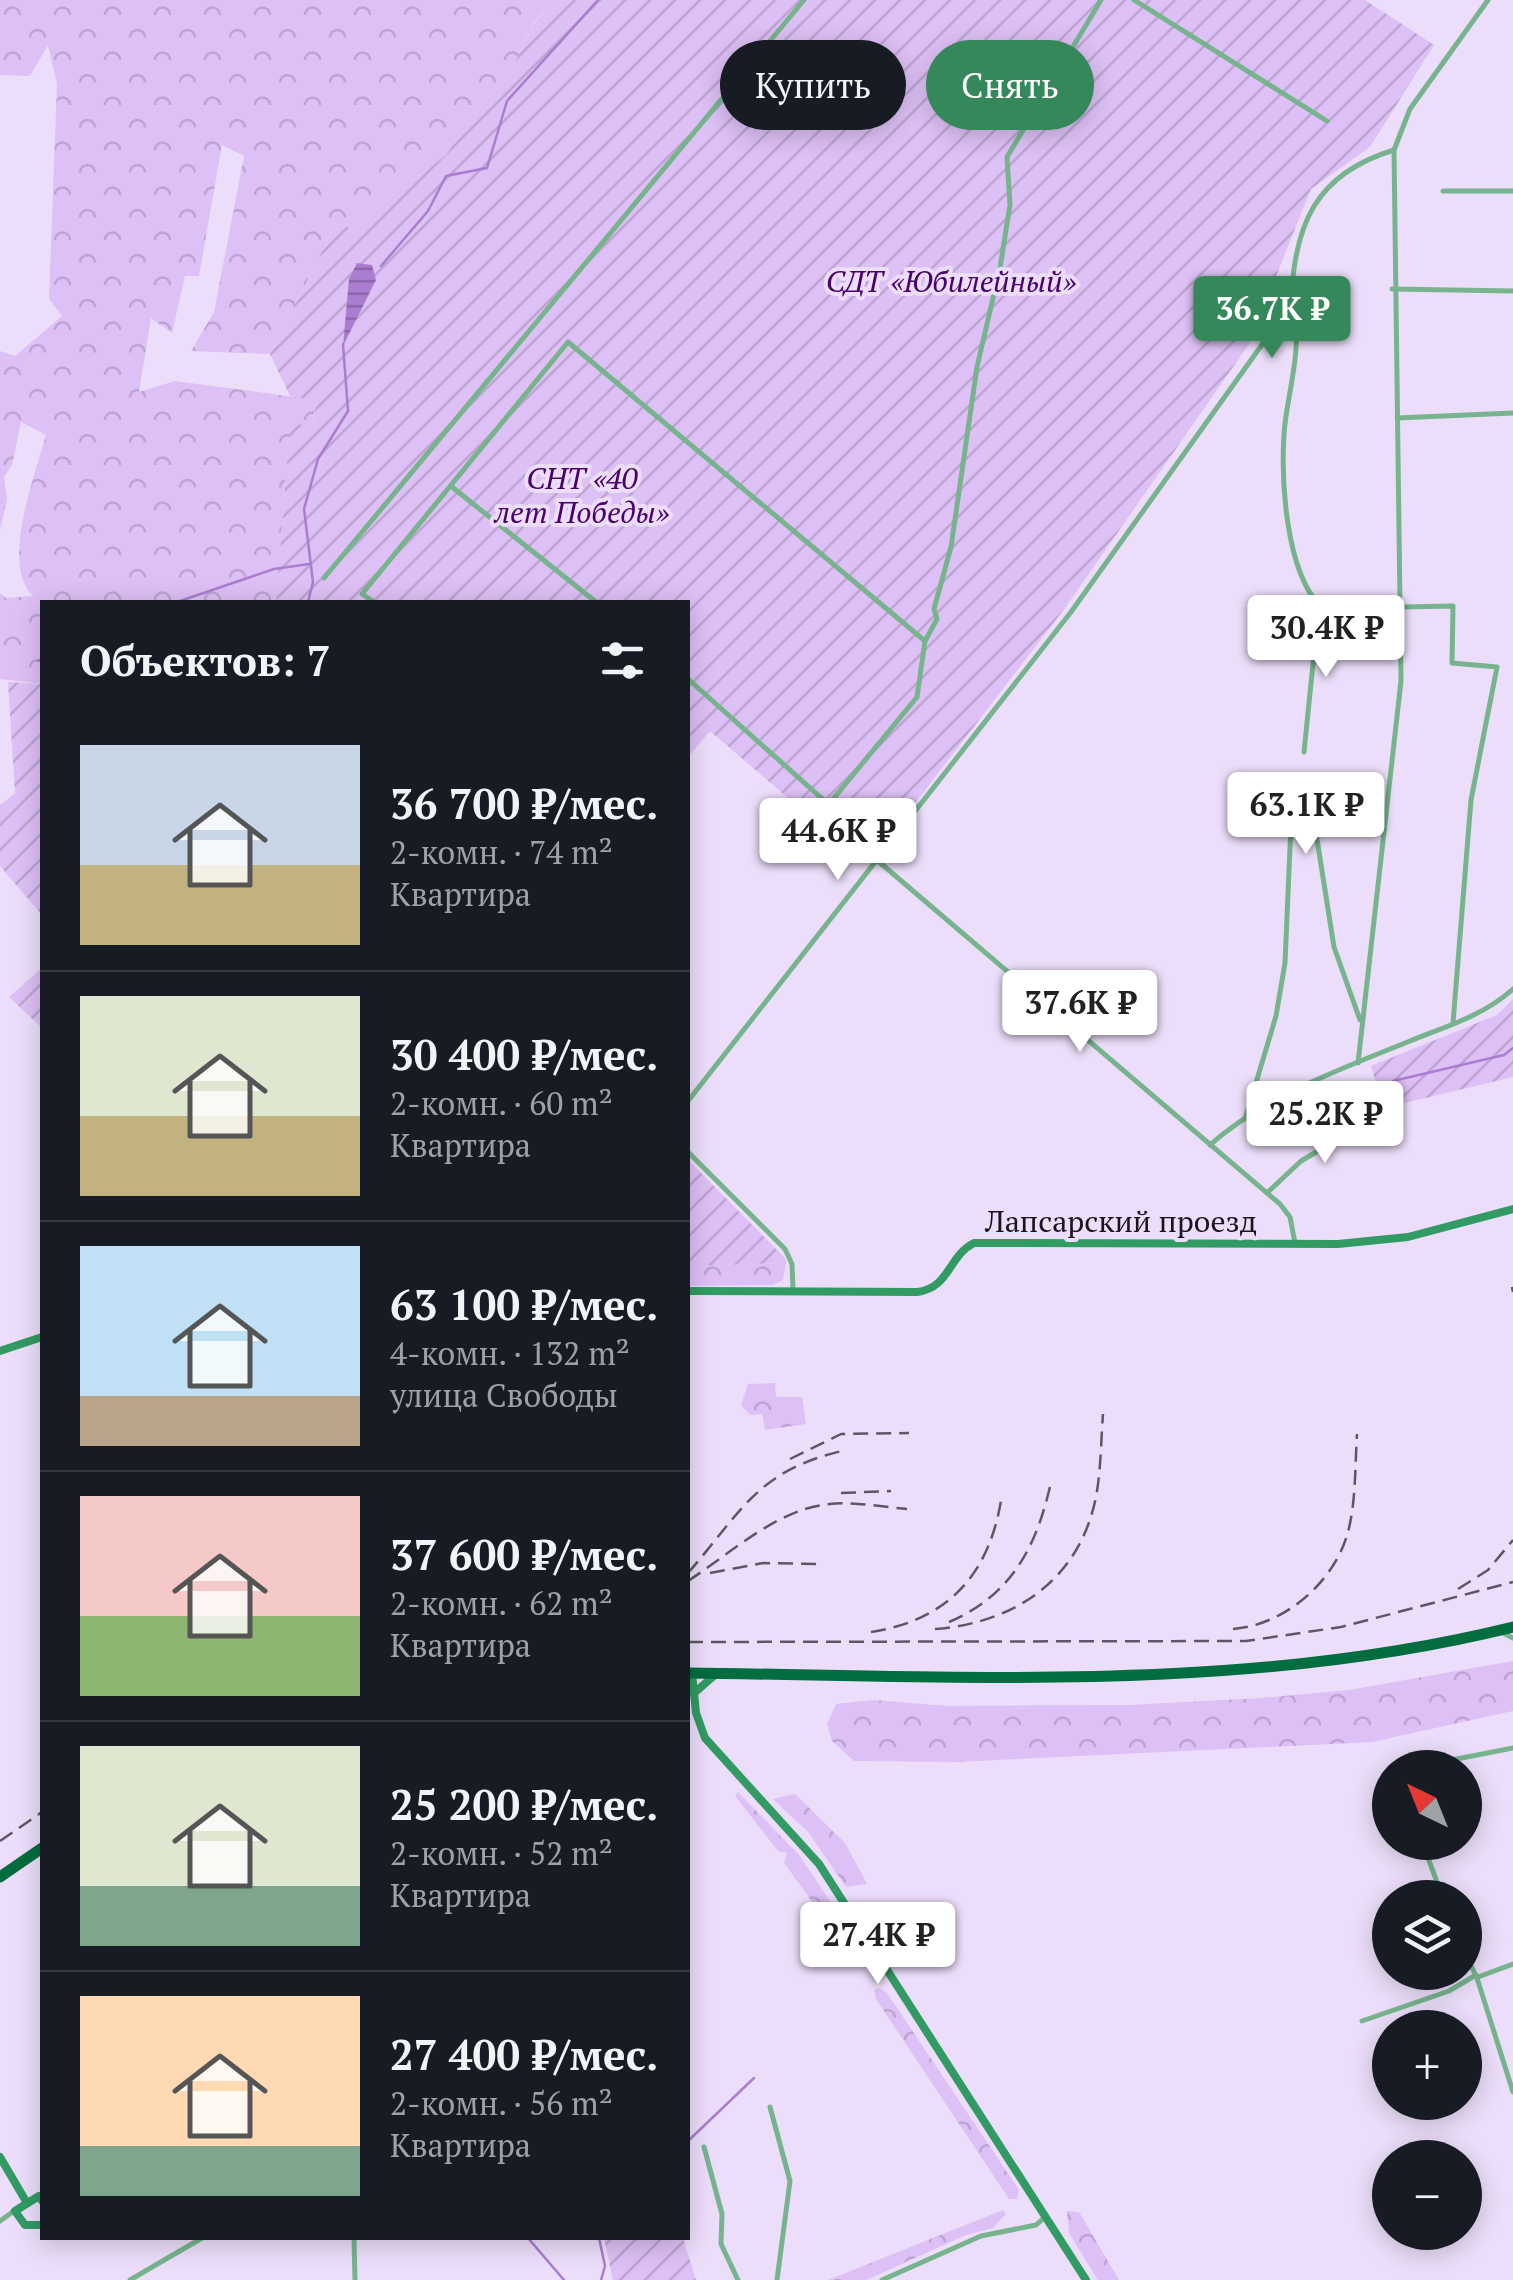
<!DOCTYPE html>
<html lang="ru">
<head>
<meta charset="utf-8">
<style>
	body { margin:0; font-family:"PT Serif",serif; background:#20242c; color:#f1f3f6; height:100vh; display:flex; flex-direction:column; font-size:38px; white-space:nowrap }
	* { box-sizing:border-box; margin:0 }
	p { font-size:32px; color:#9ea1a6 }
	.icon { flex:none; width:55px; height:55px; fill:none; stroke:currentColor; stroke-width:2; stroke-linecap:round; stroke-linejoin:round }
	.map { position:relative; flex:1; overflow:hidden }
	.sheet { position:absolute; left:40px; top:600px; width:650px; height:1640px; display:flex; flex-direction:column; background:#171b24; border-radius:0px; box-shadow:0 5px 25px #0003 }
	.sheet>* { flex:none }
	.banner { position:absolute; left:720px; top:40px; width:642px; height:90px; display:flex; gap:20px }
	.needle { width:65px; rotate:317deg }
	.fabs { position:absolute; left:1372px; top:1750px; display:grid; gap:20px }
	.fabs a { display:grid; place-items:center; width:110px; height:110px; border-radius:50%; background:#171b24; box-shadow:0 5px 25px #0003; font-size:50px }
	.price { position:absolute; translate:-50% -85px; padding:0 22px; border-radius:10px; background:#fff; color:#222; font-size:32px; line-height:65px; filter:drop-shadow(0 2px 5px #0008) }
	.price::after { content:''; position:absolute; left:50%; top:60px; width:30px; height:22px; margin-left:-15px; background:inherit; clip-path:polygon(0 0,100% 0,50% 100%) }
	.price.active { background:#35885a; color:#fff }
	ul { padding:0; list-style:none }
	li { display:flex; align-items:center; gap:30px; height:250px; padding:0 40px }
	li+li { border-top:2px solid #363941 }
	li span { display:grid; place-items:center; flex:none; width:280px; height:200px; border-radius:0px; color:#555 }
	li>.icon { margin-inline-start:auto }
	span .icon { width:120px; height:120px; fill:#fffc; stroke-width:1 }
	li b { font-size:42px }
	h2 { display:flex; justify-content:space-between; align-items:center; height:120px; padding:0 40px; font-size:42px }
	.pill { padding:0 35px; border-radius:45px; background:#171b24; box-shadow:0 5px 25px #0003; font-size:35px; line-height:90px }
	.pill.active { background:#35885a; color:#fff }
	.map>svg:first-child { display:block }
	.forest { fill:url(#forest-crowns) }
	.garden { fill:url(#garden-furrows) }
	.water { fill:url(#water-rules) }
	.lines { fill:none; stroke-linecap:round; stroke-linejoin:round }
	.stream { stroke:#ab7dd0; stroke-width:2.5 }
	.street { stroke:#77b48e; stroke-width:5 }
	.secondary { stroke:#319b63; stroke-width:8 }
	.highway { stroke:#026d3f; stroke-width:11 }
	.rail { stroke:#5e5665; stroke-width:2.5; stroke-dasharray:15 8; stroke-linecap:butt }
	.labels { text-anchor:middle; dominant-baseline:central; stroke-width:8; stroke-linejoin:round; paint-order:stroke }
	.park-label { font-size:30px; font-style:italic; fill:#49016c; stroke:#ecdefa }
	.street-label { font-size:30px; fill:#19141d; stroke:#ecdefa }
</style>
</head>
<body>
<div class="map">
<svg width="1513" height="2280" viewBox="0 0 1513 2280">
	<defs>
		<pattern id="forest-crowns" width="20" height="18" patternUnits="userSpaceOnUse" patternTransform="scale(2.5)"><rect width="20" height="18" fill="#ddc0f5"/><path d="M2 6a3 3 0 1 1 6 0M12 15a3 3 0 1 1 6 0" fill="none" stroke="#bda4d2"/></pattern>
		<pattern id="garden-furrows" width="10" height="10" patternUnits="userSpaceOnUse" patternTransform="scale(2.5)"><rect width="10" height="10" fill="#ddc0f5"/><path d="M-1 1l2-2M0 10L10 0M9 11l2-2" fill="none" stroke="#bda4d2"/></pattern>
		<pattern id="water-rules" width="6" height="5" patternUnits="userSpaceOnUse" patternTransform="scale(2.5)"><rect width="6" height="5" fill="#ab7dd0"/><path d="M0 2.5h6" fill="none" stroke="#8a65a8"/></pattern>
	</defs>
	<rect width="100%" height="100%" fill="#ecdefa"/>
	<!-- forest -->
	<g class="forest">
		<path d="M0,0H555L534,22L516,60L446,155L351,228L336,224L270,354L191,351L214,312L244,156L222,145L199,276H185L172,333L151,318L139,392L175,381L317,400L312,424L290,426L276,602H42V684L0,679V593L6,598L33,596C0,565 35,476 46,435L21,422L12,465L4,477L7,499L0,530V351L15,356L62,316L49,299L57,84L48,45L30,76L0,75Z"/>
		<path d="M786,1263L783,1280L773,1285L688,1286V1266Z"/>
		<path d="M775,1383L776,1397H802L806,1424L765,1430L762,1414L750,1415L741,1405L748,1384Z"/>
		<path d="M1513,1661V1711L1372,1742L956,1762L854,1761L832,1741L827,1724L836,1704L873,1700L948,1706L1129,1705L1262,1698L1349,1690Z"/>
		<path d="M738,1792L799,1855L861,1947L843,1944L784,1863L787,1853L778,1851L735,1796Z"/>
		<path d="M795,1794L845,1843L867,1884L846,1887L809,1833L773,1799Z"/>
		<path d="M879,1988L887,1993L1019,2190L1017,2199H1009L876,1999L874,1990Z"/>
		<path d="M1003,2210L1006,2214L993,2228L966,2235L866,2280H828Z"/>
		<path d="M1067,2211L1079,2212L1119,2280H1098L1069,2233Z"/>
	</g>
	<!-- garden -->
	<g class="garden">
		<path d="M555,0H1365L1434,45L1370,147L1311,189L1249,344L1065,608L883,845L858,858L710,731L688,757V602H276L290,425L312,424L317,401L290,396L270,354L336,224L351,228L446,155L516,60L534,23Z"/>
		<path d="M8,682L42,684V915L0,866V805L15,793Z"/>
		<path d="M42,968V1028L9,997Z"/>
		<path d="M1513,999V1077L1384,1108L1371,1066L1497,1015Z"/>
		<path d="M688,1160L785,1258L786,1263L688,1266Z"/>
		<path d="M604,2238H683L696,2280H613Z"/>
	</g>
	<!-- water -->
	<path class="water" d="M357,263L372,265L376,280L343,346L349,279Z"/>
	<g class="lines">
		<!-- stream -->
		<g class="stream">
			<path d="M381,266L428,211L446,176L487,168L507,101L598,0"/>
			<path d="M177,602L274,569L309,564"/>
			<path d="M308,602L313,582L304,509L318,459L348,411L343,344"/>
			<path d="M38,661L42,659"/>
			<path d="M1393,1081L1504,1055L1513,1048"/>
			<path d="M688,2141L754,2078"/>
			<path d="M528,2238L564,2280"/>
			<path d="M599,2238L605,2266L601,2280"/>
		</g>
		<!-- street -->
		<g class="street">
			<path d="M1134,0L1327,121"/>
			<path d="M1443,191H1513"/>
			<path d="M1392,289L1513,291"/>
			<path d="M1291,303C1294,225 1315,174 1394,150"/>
			<path d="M1397,418L1513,413"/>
			<path d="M452,487L596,602"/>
			<path d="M324,578L804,0"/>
			<path d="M374,602L362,594L568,342L925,641"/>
			<path d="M1402,607L1453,606L1452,663L1497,667L1471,800L1453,1023"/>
			<path d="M688,679L883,853"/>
			<path d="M829,804L917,697L925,641L937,619L934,609L951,547L977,367L1000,268L1010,205L1007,157L1101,0"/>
			<path d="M878,861L1280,1204L1290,1217L1295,1243"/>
			<path d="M1358,1063L1401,681L1394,150L1410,109L1488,0"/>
			<path d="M688,1101L1071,612L1291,304C1305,346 1287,391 1284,434C1281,482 1286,569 1319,605L1304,752"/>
			<path d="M1246,1116L1276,1016L1285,963L1292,801L1310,795L1334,947L1360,1020"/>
			<path d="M1210,1145C1265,1096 1343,1068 1410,1041C1447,1026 1483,1016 1513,989"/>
			<path d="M688,1152L785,1249L792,1264L793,1290"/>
			<path d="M1267,1193L1301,1161L1367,1122"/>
			<path d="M1501,1632L1513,1638"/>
			<path d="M1411,1768L1513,1748"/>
			<path d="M1422,1842L1443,1898"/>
			<path d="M1465,1953L1477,1978L1513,2092"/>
			<path d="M1478,1977L1513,1964"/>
			<path d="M1362,2021L1449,1991L1476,1975"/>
			<path d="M770,2107L790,2181L777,2280"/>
			<path d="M704,2147L722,2214L721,2244L738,2280"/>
			<path d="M0,2221L14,2211"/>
			<path d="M354,2238L355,2280"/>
			<path d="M130,2280L202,2238"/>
			<path d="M882,2280L981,2236L1036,2225L1045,2217"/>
		</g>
		<!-- secondary -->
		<g class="secondary">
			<path d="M688,1291L917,1292C950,1288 948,1256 974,1243L1338,1244L1408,1237L1513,1209"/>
			<path d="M0,1351L42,1337"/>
			<path d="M692,1673L696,1713L705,1738L819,1864L1086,2280"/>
			<path d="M693,1694L716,1674"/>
			<path d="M0,2157L27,2203"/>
			<path d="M42,2201L39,2196L15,2211L25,2225H42"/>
		</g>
		<!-- highway -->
		<g class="highway">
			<path d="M688,1673C964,1676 1242,1694 1513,1627"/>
			<path d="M0,1877L42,1848"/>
		</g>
		<!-- rail -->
		<g class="rail">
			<path d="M1512,1287L1513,1292"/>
			<path d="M790,1459L841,1434L909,1433"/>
			<path d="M841,1493L891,1491"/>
			<path d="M688,1573C743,1510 757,1470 846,1450"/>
			<path d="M710,1573L763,1563L819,1564"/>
			<path d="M688,1581C728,1555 773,1513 822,1505C849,1500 880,1507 907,1509"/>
			<path d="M1458,1589L1488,1570L1513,1540"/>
			<path d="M949,1622C1012,1595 1037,1546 1051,1482"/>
			<path d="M935,1629C1017,1623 1083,1577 1097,1491C1101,1466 1101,1440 1103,1414"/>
			<path d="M1233,1629C1286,1625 1337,1580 1349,1528C1356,1498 1355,1465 1357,1434"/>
			<path d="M871,1632C950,1620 991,1572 1002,1494"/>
			<path d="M688,1642L1246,1641L1341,1627L1513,1582"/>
			<path d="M0,1841L42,1812"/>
		</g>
	</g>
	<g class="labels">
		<!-- park labels -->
		<g class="park-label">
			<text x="951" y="281">СДТ «Юбилейный»</text>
			<text x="582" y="478">СНТ «40<tspan x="582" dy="34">лет Победы»</tspan></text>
		</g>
		<!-- street labels -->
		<g class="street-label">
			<text x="1121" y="1221">Лапсарский проезд</text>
		</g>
	</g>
</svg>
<div class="fabs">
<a><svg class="needle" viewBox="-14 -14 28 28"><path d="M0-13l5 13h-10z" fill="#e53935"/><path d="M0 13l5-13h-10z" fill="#9ea1a6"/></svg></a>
<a><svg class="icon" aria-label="layers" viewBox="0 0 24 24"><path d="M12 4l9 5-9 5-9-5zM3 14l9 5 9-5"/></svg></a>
<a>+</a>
<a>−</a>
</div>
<b class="price active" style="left:1272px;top:361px">36.7K ₽</b>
<b class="price" style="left:1326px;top:680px">30.4K ₽</b>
<b class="price" style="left:1306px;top:857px">63.1K ₽</b>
<b class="price" style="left:838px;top:883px">44.6K ₽</b>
<b class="price" style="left:1080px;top:1055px">37.6K ₽</b>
<b class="price" style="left:1325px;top:1166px">25.2K ₽</b>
<b class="price" style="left:878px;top:1987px">27.4K ₽</b>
<div class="banner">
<a class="pill">Купить</a>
<a class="pill active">Снять</a>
</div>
<section class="sheet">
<h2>Объектов: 7<svg class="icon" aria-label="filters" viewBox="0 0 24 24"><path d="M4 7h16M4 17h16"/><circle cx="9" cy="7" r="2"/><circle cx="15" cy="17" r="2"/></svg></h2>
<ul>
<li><span style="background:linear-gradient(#c9d6e8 60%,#c2b280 0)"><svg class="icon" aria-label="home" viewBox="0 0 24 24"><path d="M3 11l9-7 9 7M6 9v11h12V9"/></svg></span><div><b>36 700 ₽/мес.</b><p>2-комн. · 74 m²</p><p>Квартира</p></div></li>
<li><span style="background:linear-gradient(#dfe7d0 60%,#c2b280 0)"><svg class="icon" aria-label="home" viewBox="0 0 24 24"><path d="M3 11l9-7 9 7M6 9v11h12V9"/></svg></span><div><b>30 400 ₽/мес.</b><p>2-комн. · 60 m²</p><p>Квартира</p></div></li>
<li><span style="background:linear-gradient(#bfe0f5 75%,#b9a48a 0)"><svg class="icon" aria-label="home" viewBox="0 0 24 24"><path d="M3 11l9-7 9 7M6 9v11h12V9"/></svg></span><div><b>63 100 ₽/мес.</b><p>4-комн. · 132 m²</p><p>улица Свободы</p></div></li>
<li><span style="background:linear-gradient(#f6c9c9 60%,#8fb573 0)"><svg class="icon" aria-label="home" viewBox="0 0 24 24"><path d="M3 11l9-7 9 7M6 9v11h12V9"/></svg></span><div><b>37 600 ₽/мес.</b><p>2-комн. · 62 m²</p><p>Квартира</p></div></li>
<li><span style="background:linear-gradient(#dfe7d0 70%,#7fa58c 0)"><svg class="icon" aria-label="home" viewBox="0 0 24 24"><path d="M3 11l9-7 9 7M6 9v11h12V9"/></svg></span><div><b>25 200 ₽/мес.</b><p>2-комн. · 52 m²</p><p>Квартира</p></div></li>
<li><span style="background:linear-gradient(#ffd9b3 75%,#7fa58c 0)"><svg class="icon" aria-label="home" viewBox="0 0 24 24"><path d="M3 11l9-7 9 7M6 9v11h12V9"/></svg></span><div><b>27 400 ₽/мес.</b><p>2-комн. · 56 m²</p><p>Квартира</p></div></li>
</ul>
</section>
</div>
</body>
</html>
